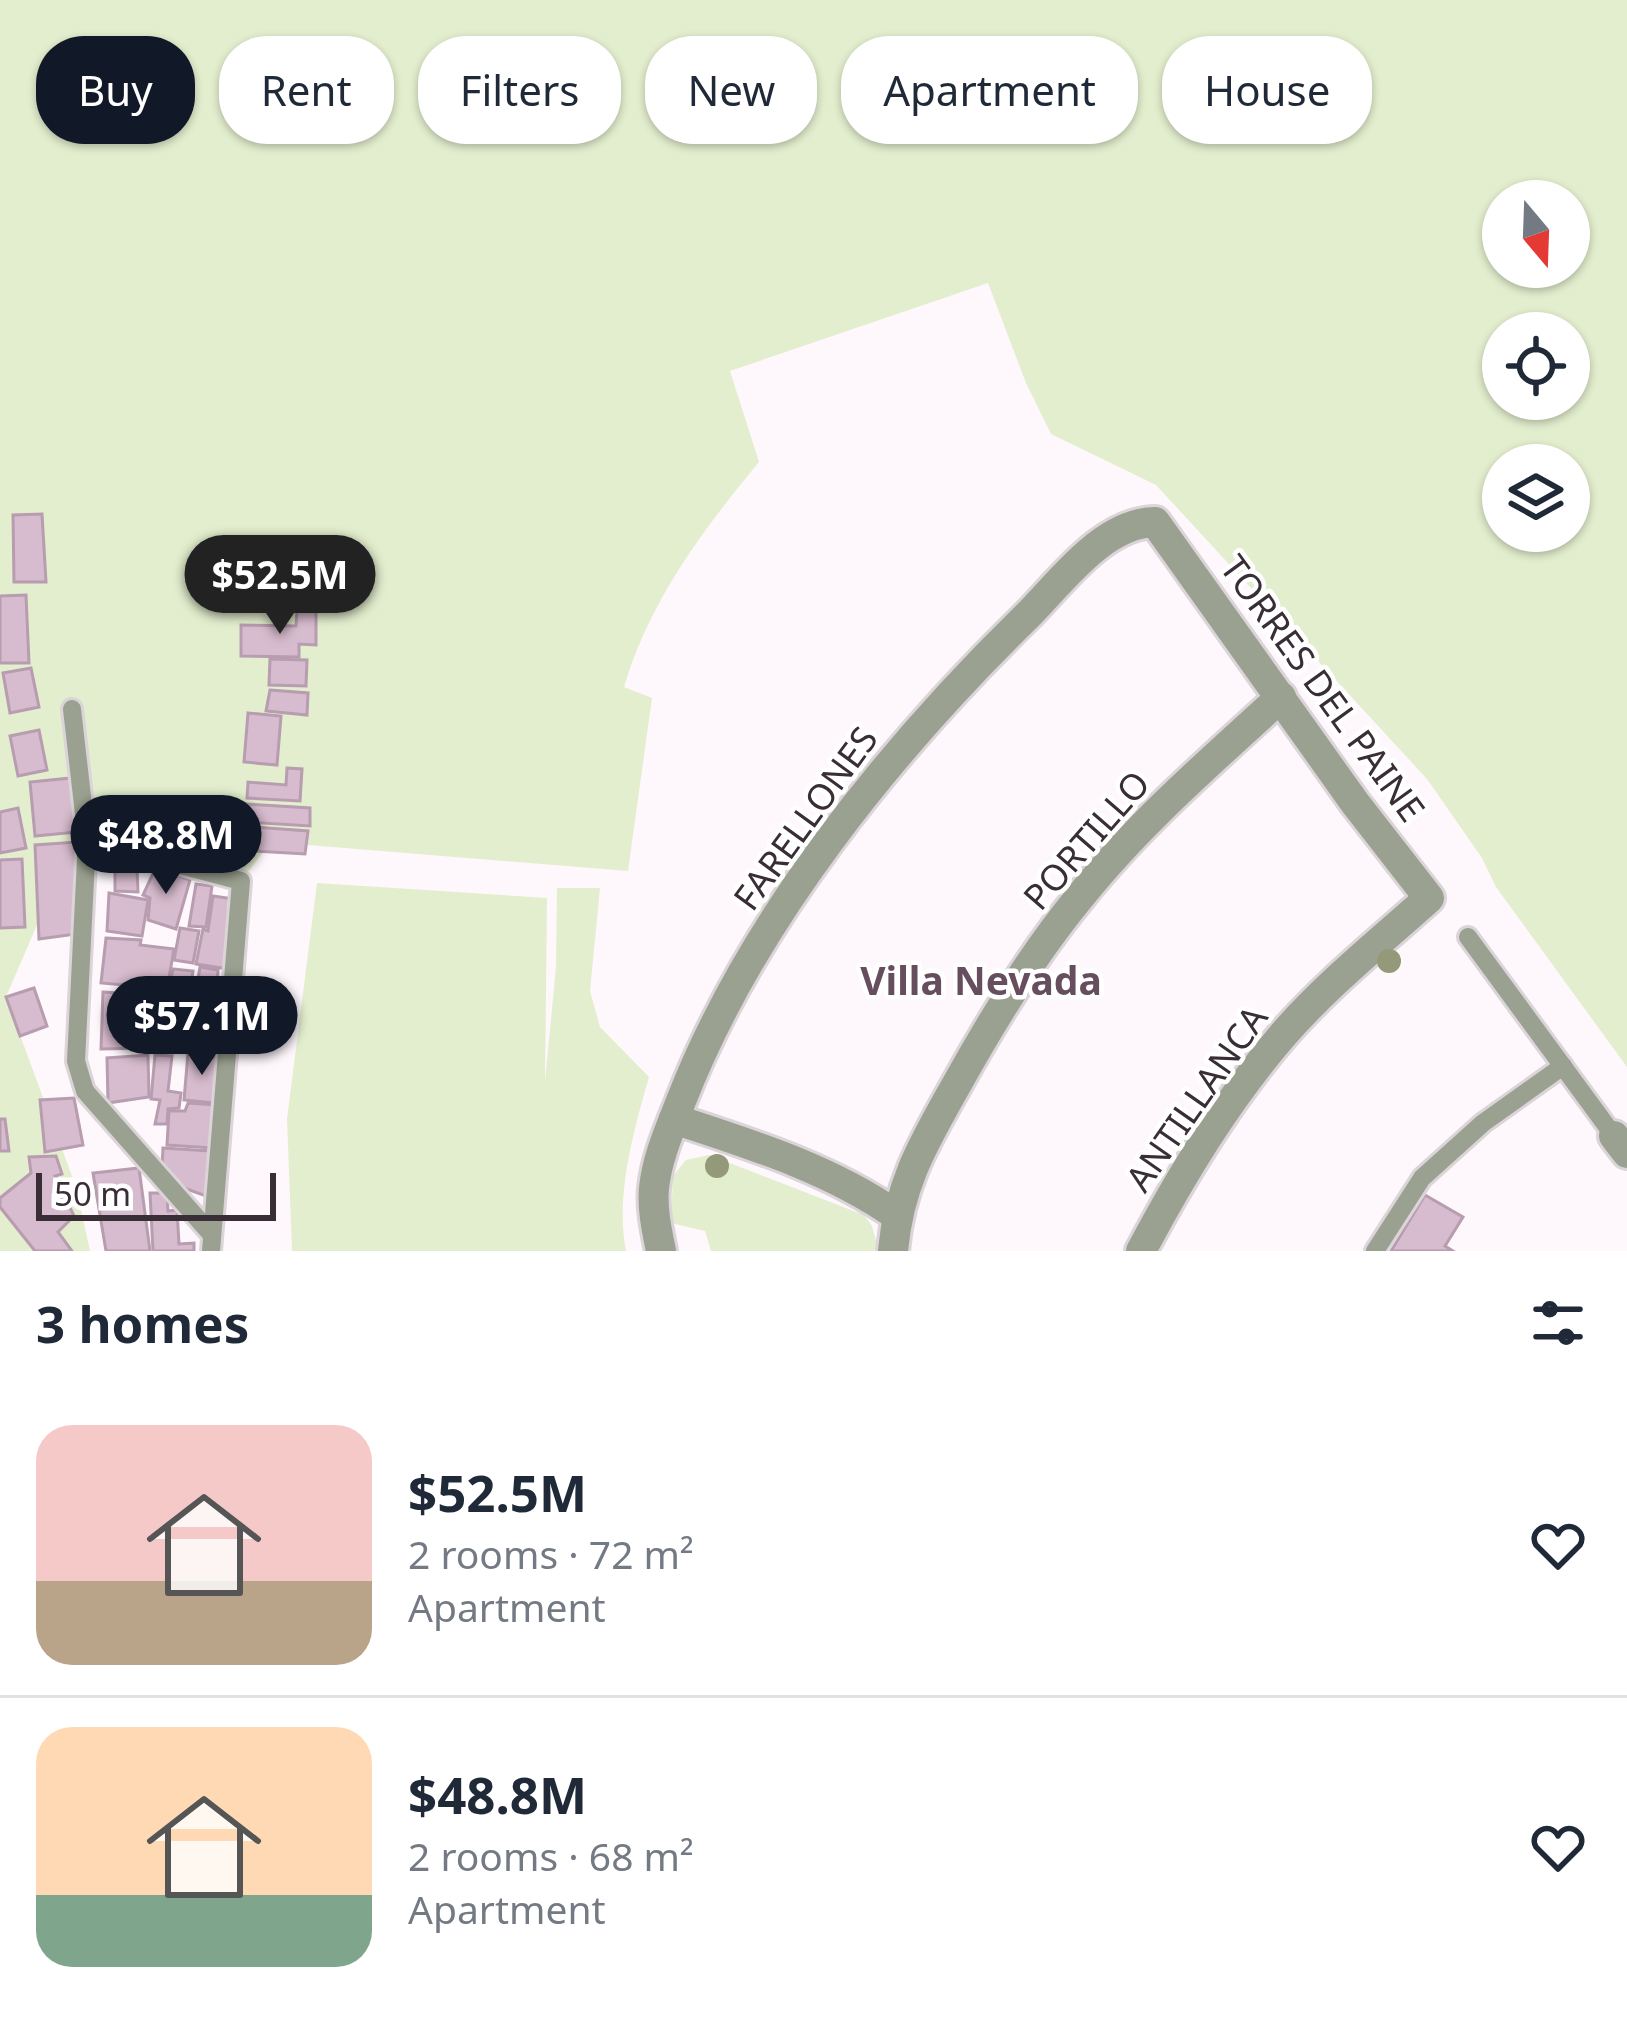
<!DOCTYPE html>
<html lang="en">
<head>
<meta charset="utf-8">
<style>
	body { margin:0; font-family:"Noto Sans",sans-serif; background:#f2f2f3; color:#1f2937; height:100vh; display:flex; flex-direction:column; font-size:45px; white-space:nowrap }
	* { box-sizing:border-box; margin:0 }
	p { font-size:39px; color:#747a83 }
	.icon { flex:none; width:66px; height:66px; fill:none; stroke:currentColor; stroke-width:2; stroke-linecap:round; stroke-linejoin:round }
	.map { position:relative; height:1251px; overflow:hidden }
	.drawer { display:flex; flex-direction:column; background:#fff; flex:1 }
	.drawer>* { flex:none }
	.hud { position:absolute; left:36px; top:36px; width:1557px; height:108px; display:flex; gap:24px }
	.needle { width:78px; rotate:161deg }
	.controls { position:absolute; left:1482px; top:180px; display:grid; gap:24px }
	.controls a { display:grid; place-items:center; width:108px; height:108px; border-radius:50%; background:#fff; box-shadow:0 3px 9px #0004; font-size:60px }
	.scale { position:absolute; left:36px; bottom:30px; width:240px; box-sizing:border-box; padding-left:12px; border:6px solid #3a2e36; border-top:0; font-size:33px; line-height:42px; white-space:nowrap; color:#3a2e36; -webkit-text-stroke:9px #fff; paint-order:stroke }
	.price { position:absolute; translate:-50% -102px; padding:0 27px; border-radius:42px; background:#111827; color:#fff; font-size:39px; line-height:78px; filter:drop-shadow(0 3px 6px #0008) }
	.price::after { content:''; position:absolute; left:50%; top:72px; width:36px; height:27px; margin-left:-18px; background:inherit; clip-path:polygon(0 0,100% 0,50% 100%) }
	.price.on { background:#222; color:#fff }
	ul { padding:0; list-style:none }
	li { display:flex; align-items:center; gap:36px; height:300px; padding:0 36px }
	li+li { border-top:3px solid #e0e1e3 }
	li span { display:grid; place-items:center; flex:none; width:336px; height:240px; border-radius:36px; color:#555 }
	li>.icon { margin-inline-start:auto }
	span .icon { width:144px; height:144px; fill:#fffc; stroke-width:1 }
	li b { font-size:51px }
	h2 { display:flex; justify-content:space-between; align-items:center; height:144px; padding:0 36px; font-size:51px }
	.chip { padding:0 42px; border-radius:48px; background:#fff; box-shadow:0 3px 9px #0004; font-size:42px; line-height:108px }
	.chip.on { background:#111827; color:#fff }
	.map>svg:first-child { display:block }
	.green { fill:#e3eece; fill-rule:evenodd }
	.building { fill:#d7bbce; stroke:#b89caf; stroke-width:3 }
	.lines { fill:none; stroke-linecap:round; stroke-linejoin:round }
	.lane-casing { stroke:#dbd4d8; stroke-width:24 }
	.street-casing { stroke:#dbd4d8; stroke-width:36 }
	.lane { stroke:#9ba190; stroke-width:18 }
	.street { stroke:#9ba190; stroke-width:30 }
	.tree { fill:#94997a }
	.labels { text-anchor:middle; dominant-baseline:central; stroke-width:9; stroke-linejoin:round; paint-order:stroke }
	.street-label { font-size:36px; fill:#3a2e36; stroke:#fff }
	.neighbourhood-label { font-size:39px; font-weight:bold; fill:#664e5e; stroke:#fff }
</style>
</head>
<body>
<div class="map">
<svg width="1627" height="1251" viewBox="0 0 1627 1251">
	<rect width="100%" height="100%" fill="#fef8fc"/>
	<!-- green -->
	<g class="green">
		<path d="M0,0H1627V1067L1496,887L1482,858L1427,779L1156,485L1051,434L1026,383L988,283L730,371L759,462C702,531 650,600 624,687L652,698L628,871L271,842L241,881L77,832L6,997L76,1187L90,1251H0ZM1503,201H1569V267H1503ZM1503,333H1569V399H1503ZM1503,465H1569V531H1503Z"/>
		<path d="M317,883L547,898L545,1081L556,967L557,888H600L590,991L600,1027L649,1077C634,1130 615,1196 626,1251H292L287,1119Z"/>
		<path d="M709,1155L864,1215L872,1226L879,1251H711L705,1231L671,1223L673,1176L686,1160Z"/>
	</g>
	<!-- building -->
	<g class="building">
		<path d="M42,514L46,582H14L13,515Z"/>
		<path d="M26,595L29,663H0V596Z"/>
		<path d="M297,609H316V645L299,644V657L241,656V625L296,626Z"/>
		<path d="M270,659L307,660L306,686L269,685Z"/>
		<path d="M31,668L39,707L10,713L3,673Z"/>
		<path d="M270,690L308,693L307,715L266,711Z"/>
		<path d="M248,713L281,716L277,765L244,762Z"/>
		<path d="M39,730L47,770L18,776L10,736Z"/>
		<path d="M287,768L302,769L300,801L247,798L248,782L286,785Z"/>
		<path d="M71,778L77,832L35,836L30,782Z"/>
		<path d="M246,804L310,808V826L244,822Z"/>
		<path d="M18,808L26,848L0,853V812Z"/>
		<path d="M254,827L308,831L305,854L252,851Z"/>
		<path d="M77,842L76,934L39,939L35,845Z"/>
		<path d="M22,859L25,927L0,928V860Z"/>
		<path d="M115,866L137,870L138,892L115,891Z"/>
		<path d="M156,867L190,880L176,929L148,920L150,898L143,895Z"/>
		<path d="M196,884L212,886L206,927L189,926Z"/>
		<path d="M109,893L148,900L142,936L107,931Z"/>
		<path d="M213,896L234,899L228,969L196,964L203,929L208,931Z"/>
		<path d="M180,928L199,931L193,963L174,960Z"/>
		<path d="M106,938L141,940L140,945L174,949L167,989L101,983Z"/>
		<path d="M200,967L218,970L216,1006L194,1003Z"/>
		<path d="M173,969L193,971L186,1012L165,1007Z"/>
		<path d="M34,988L47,1026L20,1036L6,997Z"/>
		<path d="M103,992L150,995L146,1048L101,1049Z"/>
		<path d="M200,1007L217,1010L215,1043L194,1042Z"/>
		<path d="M160,1010L184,1013L183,1042L157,1040Z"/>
		<path d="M188,1053L220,1058L215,1103L184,1100Z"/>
		<path d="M148,1055L149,1097L108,1103L107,1058Z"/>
		<path d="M155,1055L172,1056L168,1091L181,1093L179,1108L168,1109L167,1124H155L160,1100L151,1099Z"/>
		<path d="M74,1098L83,1145L45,1152L40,1100Z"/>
		<path d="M188,1103L216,1105L212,1148L167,1145L169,1111H185Z"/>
		<path d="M0,1119H5L9,1151H0Z"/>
		<path d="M163,1148L210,1151L206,1196L178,1186L162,1166Z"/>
		<path d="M56,1156L62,1174L55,1176L74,1216L58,1232L72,1251H35L0,1207V1198L31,1173L29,1157Z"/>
		<path d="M139,1168L150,1251H106L93,1173Z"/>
		<path d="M150,1193H167L168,1211L177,1210L179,1244L194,1243V1251H153Z"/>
		<path d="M1425,1195L1463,1217L1445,1246L1453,1251H1391Z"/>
	</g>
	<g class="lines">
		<defs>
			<g id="lane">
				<path d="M72,709L87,840L76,1061L85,1091L212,1235"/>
				<path d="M87,840L241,881L211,1251"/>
				<path d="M1468,937L1614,1136"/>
				<path d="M1375,1251L1422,1178L1483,1123L1563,1066"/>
			</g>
			<g id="street">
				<path d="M674,1119C750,1144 831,1169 896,1215"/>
				<path d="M1614,1136L1627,1153"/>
				<path d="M661,1251C657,1231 652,1209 654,1188C657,1158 670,1129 681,1101C751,921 890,750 1027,616C1062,581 1103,523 1155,522L1355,803L1429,898C1379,943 1326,985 1282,1036C1226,1101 1181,1176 1141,1251"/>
				<path d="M893,1251C899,1182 925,1141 958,1082C993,1019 1033,954 1079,898C1138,824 1211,761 1281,697"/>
			</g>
		</defs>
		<!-- lane casing -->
		<use href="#lane" class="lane-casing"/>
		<!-- street casing -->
		<use href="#street" class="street-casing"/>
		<!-- lane -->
		<use href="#lane" class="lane"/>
		<!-- street -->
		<use href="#street" class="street"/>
	</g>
	<!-- trees -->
	<g class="tree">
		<circle cx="1389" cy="961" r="12"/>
		<circle cx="717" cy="1166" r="12"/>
	</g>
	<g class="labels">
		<!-- street labels -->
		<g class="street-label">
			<text transform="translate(1323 688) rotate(54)">TORRES DEL PAINE</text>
			<text transform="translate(805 818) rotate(-54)">FARELLONES</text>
			<text transform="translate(1086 840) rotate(-49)">PORTILLO</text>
			<text transform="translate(1196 1098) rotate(-55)">ANTILLANCA</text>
		</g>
		<!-- neighbourhood labels -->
		<g class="neighbourhood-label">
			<text x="981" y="979">Villa Nevada</text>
		</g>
	</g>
</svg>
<div class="controls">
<a><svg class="needle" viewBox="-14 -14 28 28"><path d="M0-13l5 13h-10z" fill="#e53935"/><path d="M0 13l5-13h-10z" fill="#747a83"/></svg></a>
<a><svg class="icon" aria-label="locate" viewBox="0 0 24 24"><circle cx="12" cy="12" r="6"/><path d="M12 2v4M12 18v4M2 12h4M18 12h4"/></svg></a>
<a><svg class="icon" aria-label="layers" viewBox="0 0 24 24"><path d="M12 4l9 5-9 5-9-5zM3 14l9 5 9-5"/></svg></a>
</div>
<div class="scale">50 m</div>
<b class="price on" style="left:280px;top:637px">$52.5M</b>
<b class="price" style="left:166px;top:897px">$48.8M</b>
<b class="price" style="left:202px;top:1078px">$57.1M</b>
<div class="hud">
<a class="chip on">Buy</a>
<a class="chip">Rent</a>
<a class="chip">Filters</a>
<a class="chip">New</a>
<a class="chip">Apartment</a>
<a class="chip">House</a>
</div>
</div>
<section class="drawer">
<h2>3 homes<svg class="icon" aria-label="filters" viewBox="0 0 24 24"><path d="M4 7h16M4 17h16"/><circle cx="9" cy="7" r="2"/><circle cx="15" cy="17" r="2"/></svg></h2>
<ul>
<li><span style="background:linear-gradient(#f6c9c9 65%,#b9a48a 0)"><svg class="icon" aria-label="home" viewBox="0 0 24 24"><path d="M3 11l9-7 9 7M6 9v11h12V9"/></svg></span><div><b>$52.5M</b><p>2 rooms · 72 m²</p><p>Apartment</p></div><svg class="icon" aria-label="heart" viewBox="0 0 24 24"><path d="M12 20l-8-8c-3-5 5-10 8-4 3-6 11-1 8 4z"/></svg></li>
<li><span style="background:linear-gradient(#ffd9b3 70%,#7fa58c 0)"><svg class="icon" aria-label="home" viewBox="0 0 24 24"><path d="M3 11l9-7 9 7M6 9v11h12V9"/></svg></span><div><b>$48.8M</b><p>2 rooms · 68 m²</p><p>Apartment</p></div><svg class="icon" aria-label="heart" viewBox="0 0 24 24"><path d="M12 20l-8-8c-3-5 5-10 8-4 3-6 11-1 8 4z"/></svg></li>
</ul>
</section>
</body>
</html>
